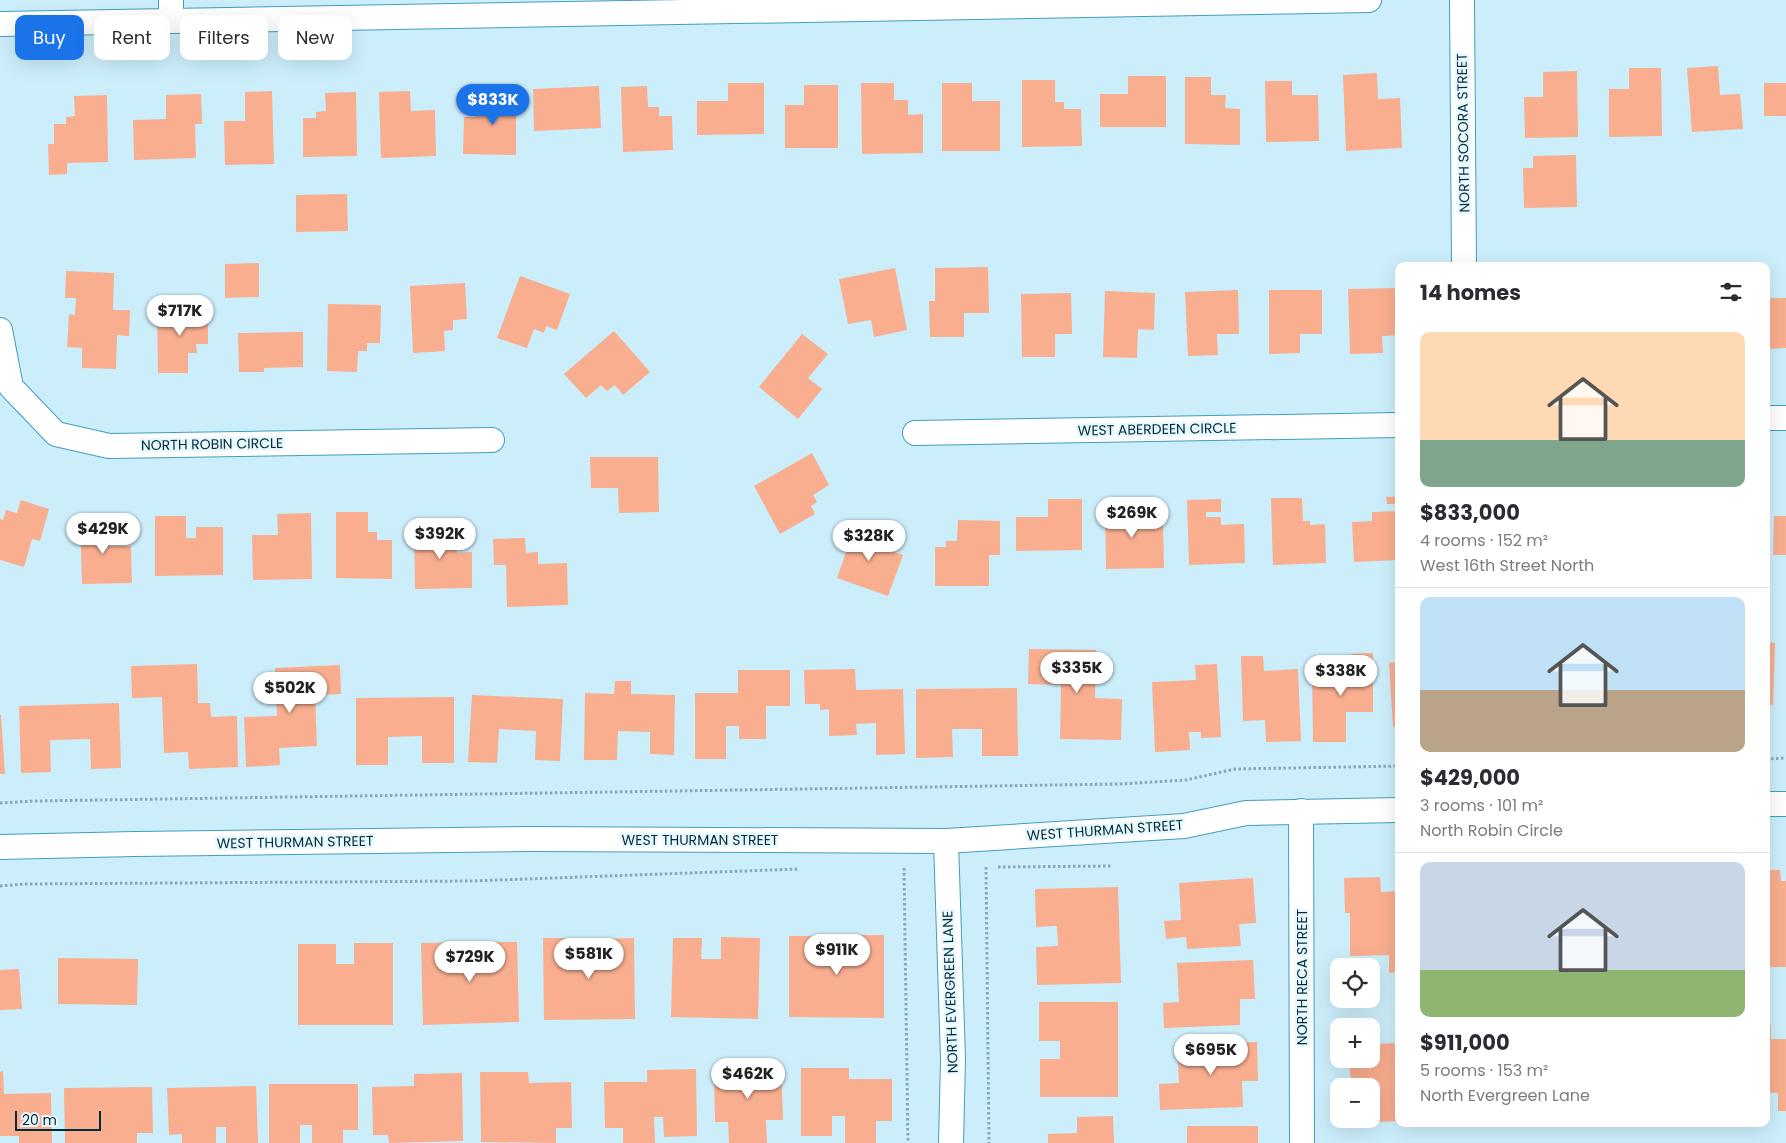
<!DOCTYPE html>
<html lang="en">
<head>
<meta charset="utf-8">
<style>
	body { margin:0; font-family:Poppins,sans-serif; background:#f2f2f3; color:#2b2b33; height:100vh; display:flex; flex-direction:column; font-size:19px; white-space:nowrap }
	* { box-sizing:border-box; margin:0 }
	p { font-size:16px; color:#7c7c81 }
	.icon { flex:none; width:28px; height:28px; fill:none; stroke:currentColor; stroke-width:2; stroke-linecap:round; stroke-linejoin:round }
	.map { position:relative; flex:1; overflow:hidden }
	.panel { position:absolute; left:1395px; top:262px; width:375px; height:865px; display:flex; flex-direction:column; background:#fff; border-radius:10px; box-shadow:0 5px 20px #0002 }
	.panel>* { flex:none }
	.banner { position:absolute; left:15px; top:15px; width:475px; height:45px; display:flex; gap:10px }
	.controls { position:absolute; left:1330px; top:958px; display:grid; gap:10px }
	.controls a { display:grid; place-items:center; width:50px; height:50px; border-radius:10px; background:#fff; box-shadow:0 5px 20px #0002; font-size:25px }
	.scale { position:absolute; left:15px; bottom:12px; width:86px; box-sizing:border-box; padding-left:5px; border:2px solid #022c39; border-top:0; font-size:14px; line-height:18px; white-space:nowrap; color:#022c39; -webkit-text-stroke:4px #e7f8fe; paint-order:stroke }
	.price { position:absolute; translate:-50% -42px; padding:0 11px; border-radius:18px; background:#fff; color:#222; font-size:16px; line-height:32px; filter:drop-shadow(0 1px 2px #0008) }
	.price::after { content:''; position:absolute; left:50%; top:30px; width:15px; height:11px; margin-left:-8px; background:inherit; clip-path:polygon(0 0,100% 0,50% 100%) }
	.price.selected { background:#1a73e8; color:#fff }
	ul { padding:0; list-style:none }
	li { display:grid; align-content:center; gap:10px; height:265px; padding:0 25px }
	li+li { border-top:1px solid #e1e1e2 }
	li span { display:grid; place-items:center; height:155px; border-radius:10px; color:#555 }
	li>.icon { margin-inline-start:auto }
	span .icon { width:90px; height:90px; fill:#fffc; stroke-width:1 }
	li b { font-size:21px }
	h2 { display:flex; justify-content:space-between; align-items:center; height:60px; padding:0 25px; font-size:21px }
	.chip { padding:0 18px; border-radius:10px; background:#fff; box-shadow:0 5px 20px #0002; font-size:18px; line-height:45px }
	.chip.selected { background:#1a73e8; color:#fff }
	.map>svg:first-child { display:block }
	.building { fill:#f9ae8f }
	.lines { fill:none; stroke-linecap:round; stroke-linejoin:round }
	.minor-casing { stroke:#419ebd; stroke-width:26 }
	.path { stroke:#84a9b6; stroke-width:3; stroke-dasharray:2.5 2.5; stroke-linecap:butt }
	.minor { stroke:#fff; stroke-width:24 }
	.labels { text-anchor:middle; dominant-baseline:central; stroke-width:5; stroke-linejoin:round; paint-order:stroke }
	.street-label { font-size:14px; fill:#022c39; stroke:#e7f8fe }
</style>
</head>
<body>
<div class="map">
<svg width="1786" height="1143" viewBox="0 0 1786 1143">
	<rect width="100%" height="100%" fill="#cceefb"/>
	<!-- building -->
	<g class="building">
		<path d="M1718,66L1720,95L1740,94L1743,129L1692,132L1687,68Z"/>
		<path d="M1629,68H1661L1662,136L1609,137V89H1629Z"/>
		<path d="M1577,71L1578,137L1525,138L1524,97H1543V72Z"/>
		<path d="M1377,73L1378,99L1400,98L1402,148L1346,151L1343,75Z"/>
		<path d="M1128,76H1166V127H1100V94H1128Z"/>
		<path d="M1185,77H1211V95H1226L1225,108L1240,109V145L1185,144Z"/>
		<path d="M1022,80H1055V102H1064V109H1081L1082,146L1022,147Z"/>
		<path d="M1265,81H1292V95H1318L1319,141L1266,142Z"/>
		<path d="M728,83H764V134L697,135V101H728Z"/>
		<path d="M861,83H894V100H908V115L923,114V153L862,154Z"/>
		<path d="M942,83H972V101H1000V151H942Z"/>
		<rect x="1764" y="83" width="22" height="33"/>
		<path d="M804,85H838V148H785V105H804Z"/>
		<path d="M599,86L601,128L534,131L533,89Z"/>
		<path d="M647,86L648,107H659V116H672L673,150L623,152L621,87Z"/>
		<path d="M486,89H516V155L463,154L464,117H475V111H486Z"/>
		<path d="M272,91L274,164L225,165L224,121H245V92Z"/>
		<path d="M410,91L411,111L435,110L436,156L381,158L379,92Z"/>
		<path d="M356,92L357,156L303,157V118H316V112L326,111L325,93Z"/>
		<path d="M201,94L202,124H195L196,158L134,160L133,120L166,119V95Z"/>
		<path d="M107,95L108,162L67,163V174L49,175L48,144H54V124H66V117L75,116L74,96Z"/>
		<path d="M1576,155L1577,207L1524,208L1523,168H1533V156Z"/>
		<path d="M347,194L348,231L296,232V195Z"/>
		<path d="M259,263V297L225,298V264Z"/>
		<path d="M988,267L989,313H964V337H930L929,301H935V268Z"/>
		<path d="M895,268L907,330L874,337L871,320L848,324L839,279Z"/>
		<path d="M66,271L114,273L113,310H130L129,336L117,335L116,369L82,368V348L67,347L69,314L75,315L76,298H65Z"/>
		<path d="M520,276L570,294L557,330L546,326L544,333L534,329L527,348L497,338Z"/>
		<path d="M465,283L467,319L453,320V330L444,331L445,351L413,353L410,286Z"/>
		<path d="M1399,288V335L1382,336L1383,353L1350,354L1348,289Z"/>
		<path d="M1238,290L1239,334H1217L1218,355L1188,356L1185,292Z"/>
		<path d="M1269,290H1322V334H1300V353L1269,354Z"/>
		<path d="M1105,291L1155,293L1154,330L1138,329L1137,358L1103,357Z"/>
		<path d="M1071,293L1072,334H1055V357H1022L1021,294Z"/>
		<path d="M1766,298H1786V348L1768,349Z"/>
		<path d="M328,304L381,305L380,343H367V351H358L357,372L327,371Z"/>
		<path d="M208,308V344H196L197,353H188V373H158L157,309Z"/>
		<path d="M614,331L650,372L623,395L615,385L607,391L601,385L586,398L564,374Z"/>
		<path d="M303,332V367L264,368V372H239L238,333Z"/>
		<path d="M802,334L828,354L808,378L822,389L798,419L759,387Z"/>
		<path d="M812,453L829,485L813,495L817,502L811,506L815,514L780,534L754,486Z"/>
		<path d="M590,457H658L659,512L619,513L618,488H591Z"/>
		<path d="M1399,496V504H1387L1386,497Z"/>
		<path d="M1271,498H1302L1303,521H1310V525L1325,524L1326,563L1273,565Z"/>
		<path d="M1048,499H1082V550L1016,551V517H1048Z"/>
		<path d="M1221,499V512H1206V517H1221V525L1244,524L1245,563L1189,565L1187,500Z"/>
		<path d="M21,500L49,509L40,541L32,539L24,567L0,560V519L3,520L6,510L17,513Z"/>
		<path d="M1139,500V512H1122L1123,518L1148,517L1149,525H1163L1164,568L1106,569L1105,501Z"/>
		<path d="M1399,511V560L1354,562L1352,522L1372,521V512Z"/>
		<path d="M336,512H368V532H377V540H392V579L336,578Z"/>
		<path d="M311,513L312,579L253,580L252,535H278L277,514Z"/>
		<path d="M155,516H186V538H196V527H223V575L155,576Z"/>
		<path d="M1774,516H1786V555H1773Z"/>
		<path d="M109,517V546H131L132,583L82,584L80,518Z"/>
		<path d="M958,520L1000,521V555H989V586H935V547H946V541H957Z"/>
		<path d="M857,521L876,528L870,544L903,555L888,596L837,578Z"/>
		<path d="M414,524H449L450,546H456L457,553L472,552V588L415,589Z"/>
		<path d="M525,538L526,553L538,552V564L567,563L568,605L507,607L506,565H494L493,539Z"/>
		<path d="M1766,642L1775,643L1773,705H1766Z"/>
		<path d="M1029,649L1096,650L1095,698L1122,699L1121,740L1060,739L1061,685L1028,684Z"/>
		<path d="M1373,653V712H1346V742H1313L1312,668H1351V654Z"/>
		<path d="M1241,656H1263L1264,671L1298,669L1301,741L1266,742L1265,720L1243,721Z"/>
		<path d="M1399,662V726L1393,727L1389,663Z"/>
		<path d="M197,664L198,703H210L211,717L237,716L238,767L189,769L188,752L164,753L162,697L132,698L131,666Z"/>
		<path d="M1217,664L1221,737L1201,738V732H1189L1190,750L1155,752L1152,682L1196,680L1195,665Z"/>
		<path d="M340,665L341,694L315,695L317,746L279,748L280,765L246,767L244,717L277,716L275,668Z"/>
		<path d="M855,669L856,690L903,689L905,754L876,755V723L856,724L857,735L829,736V709L820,710V704H805L804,670Z"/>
		<path d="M738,670H790V706H766V739H739V726H726V759H695V693H738Z"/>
		<path d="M615,681H631V694L675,695L674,755L650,754V732L618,731L617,760H584L585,693L614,694Z"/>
		<path d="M1017,688L1018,756H982V729H952L953,757L916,758V689Z"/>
		<path d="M472,695L563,699L560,761L535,760L536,731L499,729L497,763L468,762Z"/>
		<path d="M454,697V763H422V736L388,737V765H356V698Z"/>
		<path d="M119,703L121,768L91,769L90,739L50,740L51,772L21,773L19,706Z"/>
		<path d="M0,715H1L5,774H0Z"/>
		<path d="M1766,870H1780L1781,881H1786V967H1769V949L1766,950Z"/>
		<path d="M1380,877L1381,892L1399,891V972L1389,973V955L1350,956V913H1345L1344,878Z"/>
		<path d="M1253,878L1256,923L1239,924L1241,946L1187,949L1186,937L1166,939L1164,921L1181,920L1179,883Z"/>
		<path d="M1118,887L1121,983L1037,985L1036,947L1058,946L1057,926L1036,927L1035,889Z"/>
		<path d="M836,935H884V1018L789,1017V936H836Z"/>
		<path d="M721,937L760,938L758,1019L671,1017L673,938H702L701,959H721Z"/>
		<path d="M543,938H589V960H601L600,939L634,938L635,1019L544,1020Z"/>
		<path d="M517,942L519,1022L423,1025L421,943Z"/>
		<path d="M354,943H393V1025H298V944H336V964H354Z"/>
		<path d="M58,958L138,959L137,1005L58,1004Z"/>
		<path d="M1253,960L1255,999H1240V1025L1164,1028L1163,1003L1179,1002L1177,963Z"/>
		<path d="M19,969L22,1009L0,1010V970Z"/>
		<path d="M1039,1002H1118V1097H1040V1059H1060V1041H1039Z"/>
		<path d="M1371,1024H1373L1374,1044L1399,1043V1121L1377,1122L1375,1084L1351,1086L1349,1059H1371Z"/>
		<path d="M1766,1025H1771V1039H1786V1111H1778V1093H1766Z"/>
		<path d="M1257,1042L1258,1081H1242L1243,1107L1160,1110L1159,1084L1179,1083L1177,1045Z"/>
		<path d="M781,1063L783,1120H766L767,1143H729L728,1122H715L714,1065Z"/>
		<path d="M801,1068H849V1079H892V1121H876V1143H845V1116H832V1136H801Z"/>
		<path d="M696,1069L697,1136L664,1137L663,1117H654L655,1143H623V1128H605L604,1082H647V1070Z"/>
		<path d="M3,1071L4,1094L51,1093L52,1143H19V1136H0V1072Z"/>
		<path d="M480,1072H528L529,1083L571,1082L572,1128H556V1143L481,1142Z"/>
		<path d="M462,1073L463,1141L389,1143L388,1135H373L372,1087L414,1086V1074Z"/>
		<path d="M269,1084H358V1130H343V1143H312V1125H300V1143H269Z"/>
		<path d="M256,1086L258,1143H226V1127H216V1143H182V1134L169,1135L167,1088Z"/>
		<path d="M152,1087L153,1133H137V1143H65L64,1088Z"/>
		<path d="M1113,1116L1114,1143H1048V1134L1077,1133V1117Z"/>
		<rect x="1187" y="1126" width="71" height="17"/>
	</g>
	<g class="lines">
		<defs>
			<g id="minor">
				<path d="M171,0V21"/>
				<path d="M1462,0L1464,266"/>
				<path d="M0,24L1369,0"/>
				<path d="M0,330L11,387L56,434L109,446L492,440"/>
				<path d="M1766,418H1786"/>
				<path d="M915,433L1399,425"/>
				<path d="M1766,804H1786"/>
				<path d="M1301,811L1302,1143"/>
				<path d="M946,841L953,1059L951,1143"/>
				<path d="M0,847L135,844L530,839L946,841L1184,826L1246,813L1399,810"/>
			</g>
		</defs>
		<!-- minor casing -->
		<use href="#minor" class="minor-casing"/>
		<!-- path -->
		<g class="path">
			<path d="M1766,759L1786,758"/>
			<path d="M0,803L35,801L1120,784L1186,780L1235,769L1399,766"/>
			<path d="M986,867L989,1143"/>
			<path d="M998,867L1113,866"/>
			<path d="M904,868L908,1143"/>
			<path d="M0,886L26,884L471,881L799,869"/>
		</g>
		<!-- minor -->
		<use href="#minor" class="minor"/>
	</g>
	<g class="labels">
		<!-- street labels -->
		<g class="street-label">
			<text transform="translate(1463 133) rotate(-91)">NORTH SOCORA STREET</text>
			<text transform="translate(1157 429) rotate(-1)">WEST ABERDEEN CIRCLE</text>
			<text transform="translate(212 444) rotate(-1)">NORTH ROBIN CIRCLE</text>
			<text transform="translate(1105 830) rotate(-4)">WEST THURMAN STREET</text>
			<text x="700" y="840">WEST THURMAN STREET</text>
			<text transform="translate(295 842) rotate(-1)">WEST THURMAN STREET</text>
			<text transform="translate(1302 977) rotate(-90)">NORTH RECA STREET</text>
			<text transform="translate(950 992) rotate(-92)">NORTH EVERGREEN LANE</text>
		</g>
	</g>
</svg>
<div class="controls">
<a><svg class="icon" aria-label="locate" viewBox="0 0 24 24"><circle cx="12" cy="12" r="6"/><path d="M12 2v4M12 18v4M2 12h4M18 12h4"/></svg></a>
<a>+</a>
<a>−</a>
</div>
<div class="scale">20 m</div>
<b class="price selected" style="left:493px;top:126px">$833K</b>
<b class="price" style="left:180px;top:337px">$717K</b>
<b class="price" style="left:1132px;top:539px">$269K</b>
<b class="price" style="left:103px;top:555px">$429K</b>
<b class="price" style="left:440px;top:560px">$392K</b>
<b class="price" style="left:869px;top:562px">$328K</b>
<b class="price" style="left:1077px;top:694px">$335K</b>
<b class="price" style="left:1341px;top:697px">$338K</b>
<b class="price" style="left:290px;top:714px">$502K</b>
<b class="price" style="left:837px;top:976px">$911K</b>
<b class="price" style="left:589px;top:980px">$581K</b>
<b class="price" style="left:470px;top:983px">$729K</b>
<b class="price" style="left:1211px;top:1076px">$695K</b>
<b class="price" style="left:748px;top:1100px">$462K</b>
<div class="banner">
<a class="chip selected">Buy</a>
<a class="chip">Rent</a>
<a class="chip">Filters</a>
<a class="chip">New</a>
</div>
<section class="panel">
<h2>14 homes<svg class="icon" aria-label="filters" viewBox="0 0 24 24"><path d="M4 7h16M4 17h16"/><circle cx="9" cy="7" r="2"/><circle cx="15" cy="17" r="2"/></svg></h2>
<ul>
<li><span style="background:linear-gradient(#ffd9b3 70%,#7fa58c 0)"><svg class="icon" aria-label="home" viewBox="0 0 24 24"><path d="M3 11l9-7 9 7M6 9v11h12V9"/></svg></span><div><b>$833,000</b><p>4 rooms · 152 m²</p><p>West 16th Street North</p></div></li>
<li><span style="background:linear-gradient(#bfe0f5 60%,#b9a48a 0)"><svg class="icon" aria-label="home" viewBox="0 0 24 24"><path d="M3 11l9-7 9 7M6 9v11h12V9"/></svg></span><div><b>$429,000</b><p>3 rooms · 101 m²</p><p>North Robin Circle</p></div></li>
<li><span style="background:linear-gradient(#c9d6e8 70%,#8fb573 0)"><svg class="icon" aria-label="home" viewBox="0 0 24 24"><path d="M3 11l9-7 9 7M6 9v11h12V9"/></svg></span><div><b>$911,000</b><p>5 rooms · 153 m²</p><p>North Evergreen Lane</p></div></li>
</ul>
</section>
</div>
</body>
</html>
